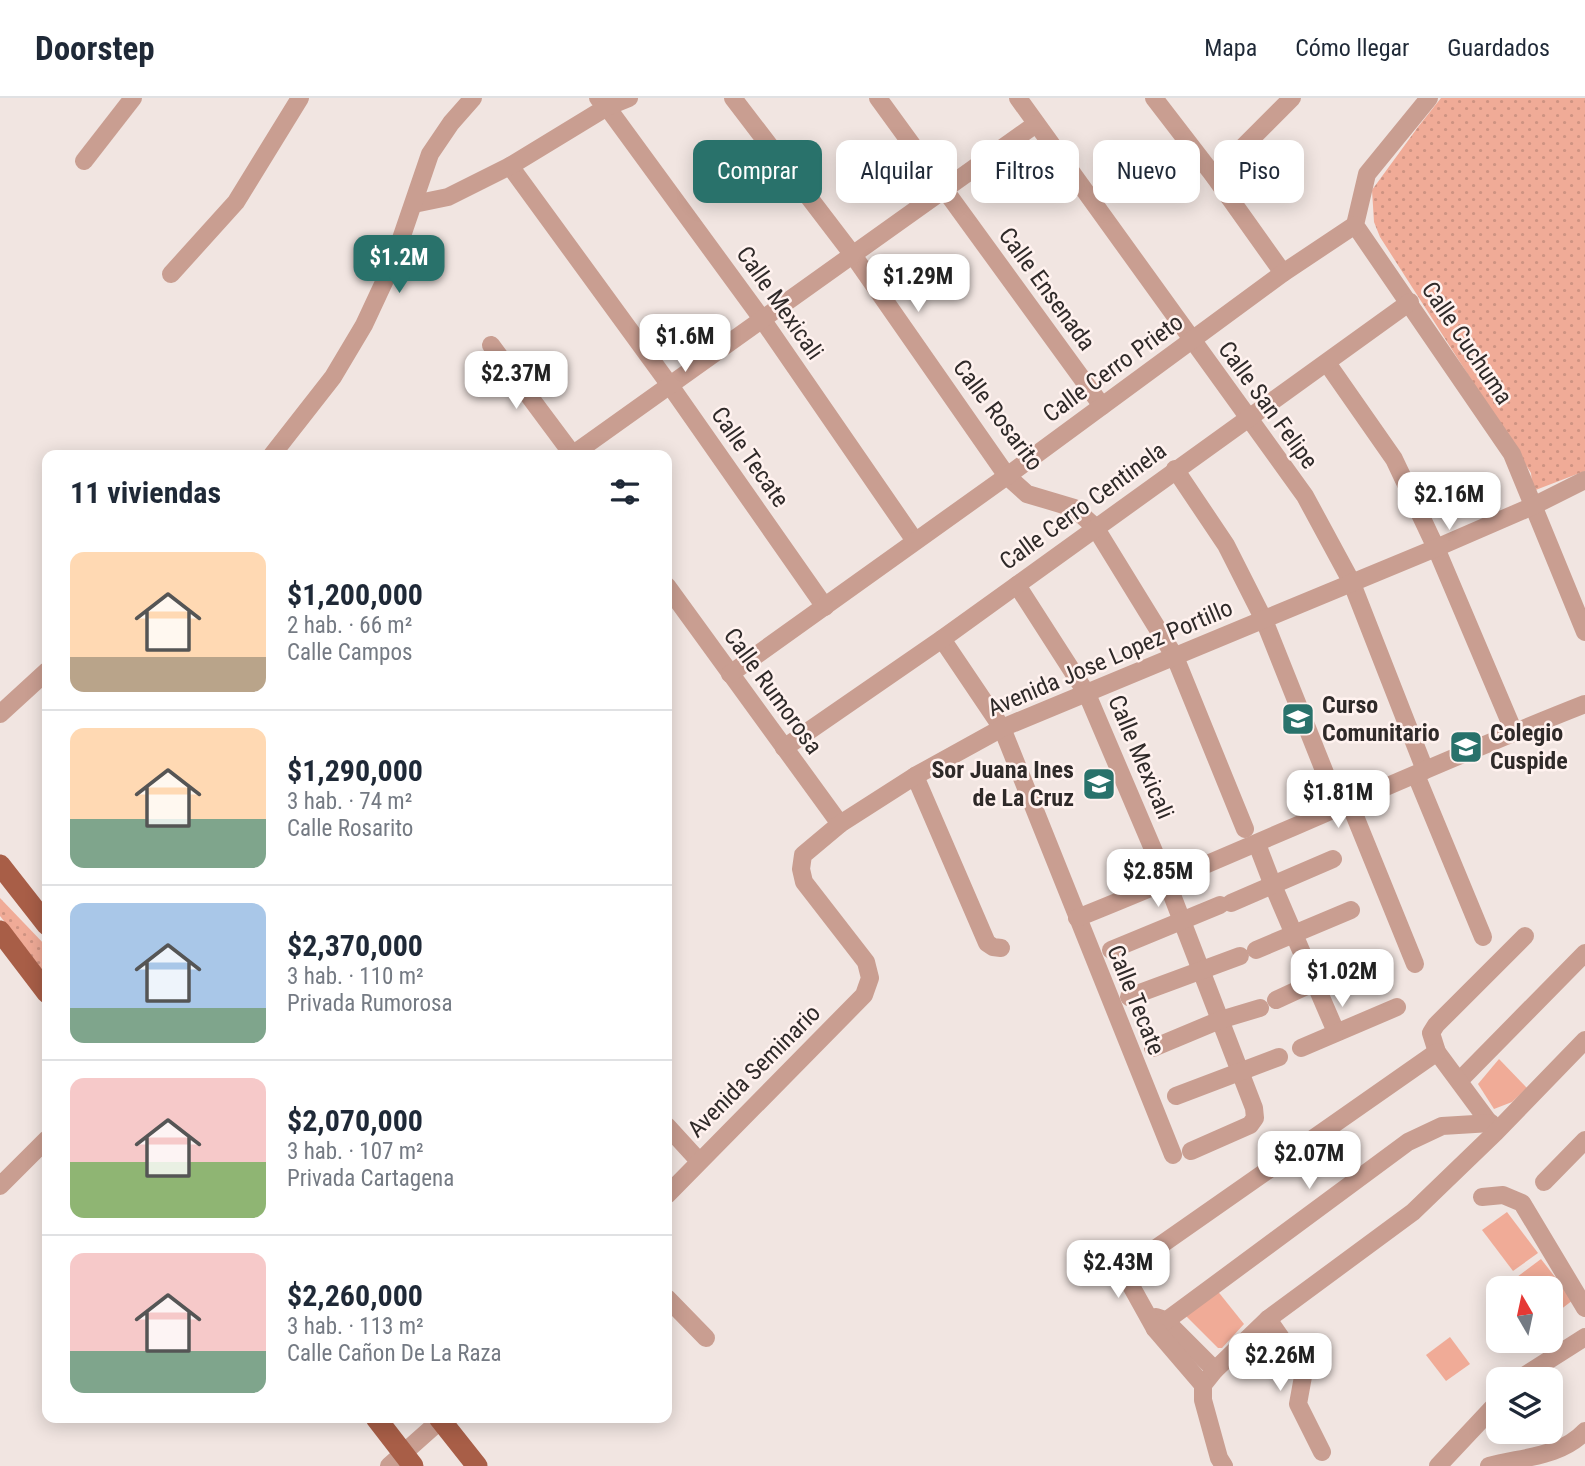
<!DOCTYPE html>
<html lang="es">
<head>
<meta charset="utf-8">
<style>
	body { margin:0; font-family:"Roboto Condensed",sans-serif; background:#f6f6f7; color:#1f2937; height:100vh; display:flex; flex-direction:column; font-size:26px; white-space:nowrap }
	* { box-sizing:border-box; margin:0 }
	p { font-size:23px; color:#747a83 }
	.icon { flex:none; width:38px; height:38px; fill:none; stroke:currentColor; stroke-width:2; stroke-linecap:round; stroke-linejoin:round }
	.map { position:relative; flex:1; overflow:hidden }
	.side { position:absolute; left:42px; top:352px; width:630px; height:973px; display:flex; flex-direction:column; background:#fff; border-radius:14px; box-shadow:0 4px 18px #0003 }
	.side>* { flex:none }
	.guide { position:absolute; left:693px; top:42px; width:665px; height:63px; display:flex; gap:14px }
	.needle { width:46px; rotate:351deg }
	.controls { position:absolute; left:1486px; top:1178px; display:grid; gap:14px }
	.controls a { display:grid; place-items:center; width:77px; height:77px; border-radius:14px; background:#fff; box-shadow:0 4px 18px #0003; font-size:35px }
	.price { position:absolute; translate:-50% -60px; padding:0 16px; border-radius:14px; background:#fff; color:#222; font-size:23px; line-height:46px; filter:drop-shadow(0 2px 4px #0008) }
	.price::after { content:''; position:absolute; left:50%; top:42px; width:21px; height:16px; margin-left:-10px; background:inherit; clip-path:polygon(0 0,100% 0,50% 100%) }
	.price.on { background:#29726b; color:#fff }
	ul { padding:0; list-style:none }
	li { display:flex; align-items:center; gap:21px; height:175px; padding:0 28px }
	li+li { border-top:2px solid #e0e1e3 }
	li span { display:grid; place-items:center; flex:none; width:196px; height:140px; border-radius:14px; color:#555 }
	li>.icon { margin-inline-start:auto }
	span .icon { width:84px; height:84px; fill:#fffc; stroke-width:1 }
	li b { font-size:30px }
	h2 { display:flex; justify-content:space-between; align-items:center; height:84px; padding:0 28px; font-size:30px }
	.chip { padding:0 24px; border-radius:14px; background:#fff; box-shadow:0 4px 18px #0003; font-size:24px; line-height:63px }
	.chip.on { background:#29726b; color:#fff }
	header { display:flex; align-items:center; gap:42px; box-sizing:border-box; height:98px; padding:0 35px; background:#fff; border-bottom:2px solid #e0e1e3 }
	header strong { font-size:33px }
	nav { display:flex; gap:38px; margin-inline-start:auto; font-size:24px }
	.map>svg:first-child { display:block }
	.grass { fill:url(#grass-dots) }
	.green { fill:#f0ab97 }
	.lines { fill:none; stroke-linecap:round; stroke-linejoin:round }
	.minor { stroke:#c99e91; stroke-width:18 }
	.major { stroke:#a85e47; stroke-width:21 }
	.labels { text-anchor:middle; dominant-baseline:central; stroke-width:5; stroke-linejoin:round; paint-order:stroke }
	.street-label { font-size:24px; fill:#2f2a29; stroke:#fff2ef }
	.poi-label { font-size:24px; font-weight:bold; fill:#2f2a29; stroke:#fff2ef; text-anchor:start }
</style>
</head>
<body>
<header>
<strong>Doorstep</strong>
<nav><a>Mapa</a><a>Cómo llegar</a><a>Guardados</a></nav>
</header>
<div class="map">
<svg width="1585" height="1368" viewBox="0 0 1585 1368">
	<defs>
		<pattern id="grass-dots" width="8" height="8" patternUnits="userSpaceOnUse" patternTransform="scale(1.75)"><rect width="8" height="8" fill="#f0ab97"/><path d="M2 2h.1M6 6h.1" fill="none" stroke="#ce9382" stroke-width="1.8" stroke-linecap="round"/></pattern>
	</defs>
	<rect width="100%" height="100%" fill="#f1e5e1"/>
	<!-- grass -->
	<g class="grass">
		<path d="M1441,0H1585V373L1533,393L1531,375L1380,139L1374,124L1372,92L1418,29Z"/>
		<path d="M0,800L47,849V878L0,818Z"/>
	</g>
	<!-- green -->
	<g class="green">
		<path d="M1499,961L1527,990L1512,1004L1494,1011L1478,986Z"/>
		<path d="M1507,1114L1538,1155L1513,1173L1482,1132Z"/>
		<path d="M1541,1161L1573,1202L1551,1219L1550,1190H1525L1517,1179Z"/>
		<path d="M1216,1191L1244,1226L1222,1250H1218L1186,1218Z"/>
		<path d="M1450,1239L1470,1266L1446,1283L1426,1257Z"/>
	</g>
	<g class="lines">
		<!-- minor -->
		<g class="minor">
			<path d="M598,0L607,9L762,221L915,443"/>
			<path d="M733,0L853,157L1007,378L1027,396L1074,410L1095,429L1175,559L1245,731"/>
			<path d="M878,0L1102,308"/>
			<path d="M1018,0L1305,398L1351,483L1425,672"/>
			<path d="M1154,0L1214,78L1283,175"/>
			<path d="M1429,0L1367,76L1355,127L1512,356L1585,534"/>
			<path d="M84,63L133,0"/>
			<path d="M510,68L669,286L825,509"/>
			<path d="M1214,78L1292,0"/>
			<path d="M414,106L448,99L510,68L607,9L629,0"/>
			<path d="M171,176L236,104L300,0"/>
			<path d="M491,247L573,357"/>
			<path d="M1327,265L1394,361L1436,450L1514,634"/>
			<path d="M272,357L333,279L364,227L392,167L430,56L451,25L473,0"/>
			<path d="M572,357L1036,26"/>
			<path d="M1175,371L1226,447L1264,522L1339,710"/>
			<path d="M1017,487L1087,596L1167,784L1254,1010L1255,1020L1250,1027L1191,1053"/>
			<path d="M667,488L840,726"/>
			<path d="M942,541L1002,630L1173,1057"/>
			<path d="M730,576L1007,378L1283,175L1355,127"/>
			<path d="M0,616L47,573"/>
			<path d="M784,650L942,541L1410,204"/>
			<path d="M1416,677L1483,839"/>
			<path d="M915,678L987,845L993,849L1001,850"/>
			<path d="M1350,706L1415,866"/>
			<path d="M1257,746L1272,785L1336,934"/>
			<path d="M1231,805L1333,761"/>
			<path d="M1077,820C1248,752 1414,673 1585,606"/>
			<path d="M1111,852L1220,807"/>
			<path d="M1256,852L1351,812"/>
			<path d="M1129,899L1240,858"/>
			<path d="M1276,902L1315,884L1376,861"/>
			<path d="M1153,950L1220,922L1260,910"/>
			<path d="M1301,950L1397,909"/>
			<path d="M1460,982L1585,855"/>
			<path d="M1176,998L1279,959"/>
			<path d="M667,1028L699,1063"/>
			<path d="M1494,1031L1437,954L1431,935L1436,927L1525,838"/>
			<path d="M1544,1084L1585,1042"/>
			<path d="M0,1088L47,1041"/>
			<path d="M667,1097L864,897L870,880L866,864L804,784L801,771L803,757L840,726L915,678L1002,630L1436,450L1533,408L1585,382"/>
			<path d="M1482,1099L1503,1097L1522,1105L1585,1210"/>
			<path d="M667,1200L706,1240"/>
			<path d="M1156,1219L1165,1222L1215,1272"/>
			<path d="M1268,1221L1304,1273L1298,1306L1322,1354"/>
			<path d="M1155,1231L1408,1044L1442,1028L1491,1025"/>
			<path d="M1519,1281L1585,1239"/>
			<path d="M1203,1287L1215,1272L1268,1221L1413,1114L1496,1034L1585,942"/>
			<path d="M389,1368L443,1320"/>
			<path d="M1224,1368L1219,1360L1203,1302V1287L1155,1231L1130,1186V1174L1135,1165L1437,954"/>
			<path d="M1438,1368L1498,1304"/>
			<path d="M1489,1368C1522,1359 1561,1359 1585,1333"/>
		</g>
		<!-- major -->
		<g class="major">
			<path d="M0,767L47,827"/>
			<path d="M0,833L47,895"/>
			<path d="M376,1320L413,1368"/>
			<path d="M439,1320L477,1368"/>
		</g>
	</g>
	<!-- icons -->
	<defs>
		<symbol id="school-square" viewBox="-11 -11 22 22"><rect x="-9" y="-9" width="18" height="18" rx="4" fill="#29726b" stroke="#fff2ef"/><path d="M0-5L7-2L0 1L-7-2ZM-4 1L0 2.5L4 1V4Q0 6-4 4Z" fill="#fff"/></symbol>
	</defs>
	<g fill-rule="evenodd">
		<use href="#school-square" x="1279" y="602" width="38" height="38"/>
		<use href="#school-square" x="1447" y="630" width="38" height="38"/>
		<use href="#school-square" x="1080" y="667" width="38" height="38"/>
	</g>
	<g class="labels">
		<!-- street labels -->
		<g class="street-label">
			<text transform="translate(1047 191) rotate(54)">Calle Ensenada</text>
			<text transform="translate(780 205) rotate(55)">Calle Mexicali</text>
			<text transform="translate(1467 245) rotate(56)">Calle Cuchuma</text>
			<text transform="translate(1113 270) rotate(-36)">Calle Cerro Prieto</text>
			<text transform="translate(1268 307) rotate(54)">Calle San Felipe</text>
			<text transform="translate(998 317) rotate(53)">Calle Rosarito</text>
			<text transform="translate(750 359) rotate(55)">Calle Tecate</text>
			<text transform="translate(1083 408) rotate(-36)">Calle Cerro Centinela</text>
			<text transform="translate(1110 560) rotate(-23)">Avenida Jose Lopez Portillo</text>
			<text transform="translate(773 593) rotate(54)">Calle Rumorosa</text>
			<text transform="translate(1141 659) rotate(67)">Calle Mexicali</text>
			<text transform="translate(1136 902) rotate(68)">Calle Tecate</text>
			<text transform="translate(754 973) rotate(-45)">Avenida Seminario</text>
		</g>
		<!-- poi labels -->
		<g class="poi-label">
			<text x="1322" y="607">Curso<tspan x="1322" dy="28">Comunitario</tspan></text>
			<text x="1490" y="635">Colegio<tspan x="1490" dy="28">Cuspide</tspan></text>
			<text x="1074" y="672" text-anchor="end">Sor Juana Ines<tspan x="1074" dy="28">de La Cruz</tspan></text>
		</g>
	</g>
</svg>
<div class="controls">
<a><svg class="needle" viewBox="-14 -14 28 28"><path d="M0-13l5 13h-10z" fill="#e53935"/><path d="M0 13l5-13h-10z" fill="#747a83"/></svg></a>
<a><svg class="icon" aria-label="layers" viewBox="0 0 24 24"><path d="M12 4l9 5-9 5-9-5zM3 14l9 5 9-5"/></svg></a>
</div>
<b class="price on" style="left:399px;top:197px">$1.2M</b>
<b class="price" style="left:918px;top:216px">$1.29M</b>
<b class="price" style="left:685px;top:276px">$1.6M</b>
<b class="price" style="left:516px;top:313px">$2.37M</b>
<b class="price" style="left:1449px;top:434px">$2.16M</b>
<b class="price" style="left:1338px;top:732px">$1.81M</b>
<b class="price" style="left:1158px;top:811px">$2.85M</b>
<b class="price" style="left:1342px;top:911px">$1.02M</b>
<b class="price" style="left:1309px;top:1093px">$2.07M</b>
<b class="price" style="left:1118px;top:1202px">$2.43M</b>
<b class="price" style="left:1280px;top:1295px">$2.26M</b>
<div class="guide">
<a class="chip on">Comprar</a>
<a class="chip">Alquilar</a>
<a class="chip">Filtros</a>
<a class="chip">Nuevo</a>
<a class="chip">Piso</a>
</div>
<section class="side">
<h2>11 viviendas<svg class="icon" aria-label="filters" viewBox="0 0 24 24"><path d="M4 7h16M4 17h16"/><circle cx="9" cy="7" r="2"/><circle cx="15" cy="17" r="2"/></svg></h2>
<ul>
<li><span style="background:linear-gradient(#ffd9b3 75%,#b9a48a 0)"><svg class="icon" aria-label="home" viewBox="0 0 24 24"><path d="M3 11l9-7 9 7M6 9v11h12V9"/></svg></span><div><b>$1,200,000</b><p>2 hab. · 66 m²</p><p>Calle Campos</p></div></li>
<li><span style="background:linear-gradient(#ffd9b3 65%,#7fa58c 0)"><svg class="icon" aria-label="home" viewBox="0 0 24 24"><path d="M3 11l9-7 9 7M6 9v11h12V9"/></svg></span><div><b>$1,290,000</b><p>3 hab. · 74 m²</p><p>Calle Rosarito</p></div></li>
<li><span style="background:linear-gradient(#a9c7e8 75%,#7fa58c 0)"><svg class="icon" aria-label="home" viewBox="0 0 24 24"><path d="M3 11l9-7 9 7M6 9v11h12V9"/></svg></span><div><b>$2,370,000</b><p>3 hab. · 110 m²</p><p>Privada Rumorosa</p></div></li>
<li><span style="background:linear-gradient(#f6c9c9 60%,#8fb573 0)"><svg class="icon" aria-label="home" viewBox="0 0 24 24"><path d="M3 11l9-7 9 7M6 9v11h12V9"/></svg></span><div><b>$2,070,000</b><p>3 hab. · 107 m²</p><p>Privada Cartagena</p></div></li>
<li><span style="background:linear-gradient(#f6c9c9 70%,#7fa58c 0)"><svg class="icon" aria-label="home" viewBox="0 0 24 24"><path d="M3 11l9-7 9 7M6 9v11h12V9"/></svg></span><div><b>$2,260,000</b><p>3 hab. · 113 m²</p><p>Calle Cañon De La Raza</p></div></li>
</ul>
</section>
</div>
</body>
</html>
